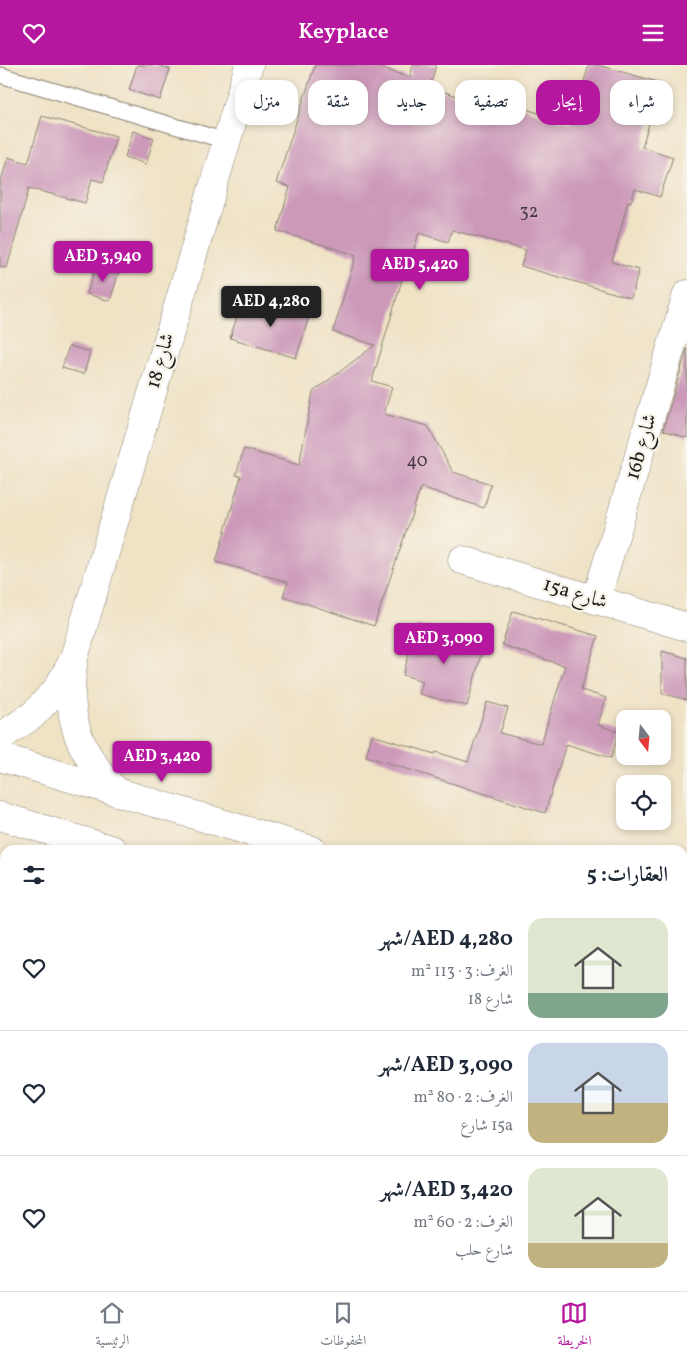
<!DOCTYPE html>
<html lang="ar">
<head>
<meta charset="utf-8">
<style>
	body { margin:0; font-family:Vollkorn,Amiri,serif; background:#f2f2f3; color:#1f2937; direction:rtl; height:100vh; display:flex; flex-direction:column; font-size:19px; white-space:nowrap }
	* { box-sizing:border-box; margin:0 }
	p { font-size:16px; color:#747a83 }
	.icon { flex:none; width:28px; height:28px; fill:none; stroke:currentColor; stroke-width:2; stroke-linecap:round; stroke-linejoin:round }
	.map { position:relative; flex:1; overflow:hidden; direction:ltr }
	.drawer { position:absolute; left:0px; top:780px; width:688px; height:446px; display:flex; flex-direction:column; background:#fff; border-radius:15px 15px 0 0; box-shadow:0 2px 8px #0003; direction:rtl }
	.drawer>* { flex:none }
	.banner { position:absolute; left:15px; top:15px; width:658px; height:45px; direction:rtl; display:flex; gap:10px }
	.needle { width:32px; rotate:164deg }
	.fabs { position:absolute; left:616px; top:645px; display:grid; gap:10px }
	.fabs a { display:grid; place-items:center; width:55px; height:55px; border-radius:10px; background:#fff; box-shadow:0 2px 8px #0003; font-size:25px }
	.price { position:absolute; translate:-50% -42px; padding:0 11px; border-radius:5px; background:#b5179e; color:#fff; font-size:16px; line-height:32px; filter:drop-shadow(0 1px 2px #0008) }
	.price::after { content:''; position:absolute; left:50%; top:30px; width:15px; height:11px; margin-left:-8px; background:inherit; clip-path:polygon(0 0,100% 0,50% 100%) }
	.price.selected { background:#222; color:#fff }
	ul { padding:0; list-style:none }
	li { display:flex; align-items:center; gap:15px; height:125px; padding:0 20px }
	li+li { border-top:1px solid #e0e1e3 }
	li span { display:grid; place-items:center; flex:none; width:140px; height:100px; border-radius:15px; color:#555 }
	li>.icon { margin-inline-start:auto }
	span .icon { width:60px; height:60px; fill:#fffc; stroke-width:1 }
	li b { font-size:21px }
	h2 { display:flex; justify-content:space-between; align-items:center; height:60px; padding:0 20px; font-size:21px }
	.chip { padding:0 18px; border-radius:15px; background:#fff; box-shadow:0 2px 8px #0003; font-size:18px; line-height:45px }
	.chip.selected { background:#b5179e; color:#fff }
	header { display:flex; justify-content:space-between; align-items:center; height:65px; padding:0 20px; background:#b5179e; color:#fff; font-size:22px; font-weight:600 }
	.tabs { display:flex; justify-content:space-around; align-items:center; height:70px; border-top:1px solid #e0e1e3; background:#fff; font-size:14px; color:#747a83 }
	.tabs a { display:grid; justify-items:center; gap:2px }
	.tabs .selected { color:#b5179e }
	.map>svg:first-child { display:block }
	.building { fill:#cc99b9 }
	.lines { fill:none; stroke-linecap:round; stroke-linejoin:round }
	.service-casing { stroke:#867f70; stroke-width:17 }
	.minor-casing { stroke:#867f70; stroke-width:29 }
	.tertiary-casing { stroke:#867f70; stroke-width:29 }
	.path { stroke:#867f70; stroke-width:3; stroke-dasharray:4 4; stroke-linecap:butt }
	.service { stroke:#fff; stroke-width:15 }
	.minor { stroke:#fff; stroke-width:28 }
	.tertiary { stroke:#fff; stroke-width:28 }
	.labels { text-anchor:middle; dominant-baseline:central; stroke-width:4.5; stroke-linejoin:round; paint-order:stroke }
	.number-label { font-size:18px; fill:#483b43 }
	.street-label { font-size:20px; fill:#1c1c1c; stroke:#f7f3e8 }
</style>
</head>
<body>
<header><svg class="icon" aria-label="menu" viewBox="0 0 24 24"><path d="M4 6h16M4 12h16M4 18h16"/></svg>Keyplace<svg class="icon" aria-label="heart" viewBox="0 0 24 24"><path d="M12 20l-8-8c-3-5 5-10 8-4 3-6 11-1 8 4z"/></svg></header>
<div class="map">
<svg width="687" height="1226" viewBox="0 0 687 1226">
	<rect width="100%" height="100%" fill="#f7f3e8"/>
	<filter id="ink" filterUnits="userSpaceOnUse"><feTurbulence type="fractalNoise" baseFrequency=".02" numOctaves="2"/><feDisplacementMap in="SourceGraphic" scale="10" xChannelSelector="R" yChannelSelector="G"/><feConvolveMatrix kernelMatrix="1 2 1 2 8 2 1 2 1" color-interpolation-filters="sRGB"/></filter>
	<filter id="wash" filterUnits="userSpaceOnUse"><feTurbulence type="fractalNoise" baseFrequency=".0096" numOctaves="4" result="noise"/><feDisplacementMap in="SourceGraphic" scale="20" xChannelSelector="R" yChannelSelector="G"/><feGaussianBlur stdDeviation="1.12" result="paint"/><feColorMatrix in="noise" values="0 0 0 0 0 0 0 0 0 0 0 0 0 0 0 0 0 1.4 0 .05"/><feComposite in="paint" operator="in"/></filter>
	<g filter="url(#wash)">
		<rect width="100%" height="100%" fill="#efe2c5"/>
		<g id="blocks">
			<!-- building -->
			<g class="building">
				<path d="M137,0H157L170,4L160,35L129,25Z"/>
				<path d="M315,0H373L410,13L413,0H436L430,22L505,47L508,38L571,59L589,0H598L661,18L642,82L673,92L660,132L635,124L631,137L628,136L612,197L639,205L631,233L521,201L526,185L452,165L448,177L419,168L410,196L408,195L372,316L392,322L384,349L428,361L453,407L491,419L484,443L421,422L374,561L283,531L288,517L216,497L241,411L236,410L244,384L299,400L313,327L375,280L333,267L356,190L277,166L290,122L276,118Z"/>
				<path d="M42,51L116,71L103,117L92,114L85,138L29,123L7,203L0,202V119L8,92L28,98Z"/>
				<path d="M133,66L154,73L146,99L125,92Z"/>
				<path d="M96,200L119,207L110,236L87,229Z"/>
				<path d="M250,234L309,252L296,293L230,273L238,249L245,251Z"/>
				<path d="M69,281L90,287L84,309L62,303Z"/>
				<path d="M687,284V373L663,365Z"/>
				<path d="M513,546L598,571L581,625L606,633L598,660L619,667L611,693L566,679L545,748L366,691L372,670L435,689L436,687L468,697L487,637L508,643L500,668L541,679L565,601L502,580Z"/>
				<path d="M417,560L484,579L467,641L419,629L423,616L403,610Z"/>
				<path d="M662,586L687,593V635L662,628Z"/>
			</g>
		</g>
	</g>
	<g filter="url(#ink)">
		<use href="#blocks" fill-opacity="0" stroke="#867f70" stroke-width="1"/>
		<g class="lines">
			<defs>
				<path id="service" d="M0,10L226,76"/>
				<g id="minor">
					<path d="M462,495L687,562"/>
					<path d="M596,535L687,229"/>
					<path d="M0,672L33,650L57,624L71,599"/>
					<path d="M117,727C76,685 65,651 74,593L249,0"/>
					<path d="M0,824L5,825"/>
					<path d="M682,1217L687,1203"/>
					<path d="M616,1226L617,1221"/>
				</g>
				<g id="tertiary">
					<path d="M0,692L312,785"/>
					<path d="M0,751L113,785"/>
					<path d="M682,895L687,897"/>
					<path d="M682,954L687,955"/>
				</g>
			</defs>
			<!-- service casing -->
			<use href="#service" class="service-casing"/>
			<!-- minor casing -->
			<use href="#minor" class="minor-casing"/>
			<!-- tertiary casing -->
			<use href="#tertiary" class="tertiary-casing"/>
			<!-- path -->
			<g class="path">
				<path d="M0,888L5,872"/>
				<path d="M237,1226L239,1221"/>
			</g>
			<!-- service -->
			<use href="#service" class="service"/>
			<!-- minor -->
			<use href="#minor" class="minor"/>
			<!-- tertiary -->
			<use href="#tertiary" class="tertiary"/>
		</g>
	</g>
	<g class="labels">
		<!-- number labels -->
		<g class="number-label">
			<text x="529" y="147">32</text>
			<text x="417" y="396">40</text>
		</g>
		<!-- street labels -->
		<g class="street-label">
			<text transform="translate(161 296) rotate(-74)">شارع 18</text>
			<text transform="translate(642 382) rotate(-74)">16b شارع</text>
			<text transform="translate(575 529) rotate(17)">15a شارع</text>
		</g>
	</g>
</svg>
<div class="fabs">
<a><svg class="needle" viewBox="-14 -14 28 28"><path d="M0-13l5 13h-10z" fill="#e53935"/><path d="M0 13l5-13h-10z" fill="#747a83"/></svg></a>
<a><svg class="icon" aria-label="locate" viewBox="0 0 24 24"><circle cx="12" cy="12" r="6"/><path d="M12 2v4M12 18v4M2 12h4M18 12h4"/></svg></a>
</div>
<b class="price" style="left:103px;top:218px">AED 3,940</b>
<b class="price" style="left:420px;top:226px">AED 5,420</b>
<b class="price selected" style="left:271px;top:263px">AED 4,280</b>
<b class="price" style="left:444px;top:600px">AED 3,090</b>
<b class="price" style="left:162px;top:718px">AED 3,420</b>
<div class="banner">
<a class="chip">شراء</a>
<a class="chip selected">إيجار</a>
<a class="chip">تصفية</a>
<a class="chip">جديد</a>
<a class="chip">شقة</a>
<a class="chip">منزل</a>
</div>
<section class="drawer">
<h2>العقارات: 5<svg class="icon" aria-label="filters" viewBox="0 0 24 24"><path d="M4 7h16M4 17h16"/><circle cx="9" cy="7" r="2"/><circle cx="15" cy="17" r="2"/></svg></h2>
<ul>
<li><span style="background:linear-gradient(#dfe7d0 75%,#7fa58c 0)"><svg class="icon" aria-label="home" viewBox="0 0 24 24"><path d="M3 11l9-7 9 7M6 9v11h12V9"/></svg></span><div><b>AED 4,280/شهر</b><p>الغرف: 3 · 113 m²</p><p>شارع 18</p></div><svg class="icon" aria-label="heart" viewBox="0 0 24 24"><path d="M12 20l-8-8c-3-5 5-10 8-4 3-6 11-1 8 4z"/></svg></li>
<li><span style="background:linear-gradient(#c9d6e8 60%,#c2b280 0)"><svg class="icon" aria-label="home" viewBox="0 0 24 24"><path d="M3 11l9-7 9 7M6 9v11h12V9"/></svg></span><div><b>AED 3,090/شهر</b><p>الغرف: 2 · 80 m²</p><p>15a شارع</p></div><svg class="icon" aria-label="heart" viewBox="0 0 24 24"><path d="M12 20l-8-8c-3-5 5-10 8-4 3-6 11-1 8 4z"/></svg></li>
<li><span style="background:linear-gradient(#dfe7d0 75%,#c2b280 0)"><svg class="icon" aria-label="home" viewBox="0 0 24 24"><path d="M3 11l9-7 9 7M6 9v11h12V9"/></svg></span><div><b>AED 3,420/شهر</b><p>الغرف: 2 · 60 m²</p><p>شارع حلب</p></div><svg class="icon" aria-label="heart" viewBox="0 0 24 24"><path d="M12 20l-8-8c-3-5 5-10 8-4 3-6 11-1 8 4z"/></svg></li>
</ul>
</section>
</div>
<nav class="tabs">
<a class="selected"><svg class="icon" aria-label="map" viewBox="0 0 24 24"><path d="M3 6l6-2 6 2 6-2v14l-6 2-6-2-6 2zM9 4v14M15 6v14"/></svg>الخريطة</a>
<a><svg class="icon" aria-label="saved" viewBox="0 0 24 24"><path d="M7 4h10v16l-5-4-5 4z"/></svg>المحفوظات</a>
<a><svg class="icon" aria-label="home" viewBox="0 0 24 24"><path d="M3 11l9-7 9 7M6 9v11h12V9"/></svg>الرئيسية</a>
</nav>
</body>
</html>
